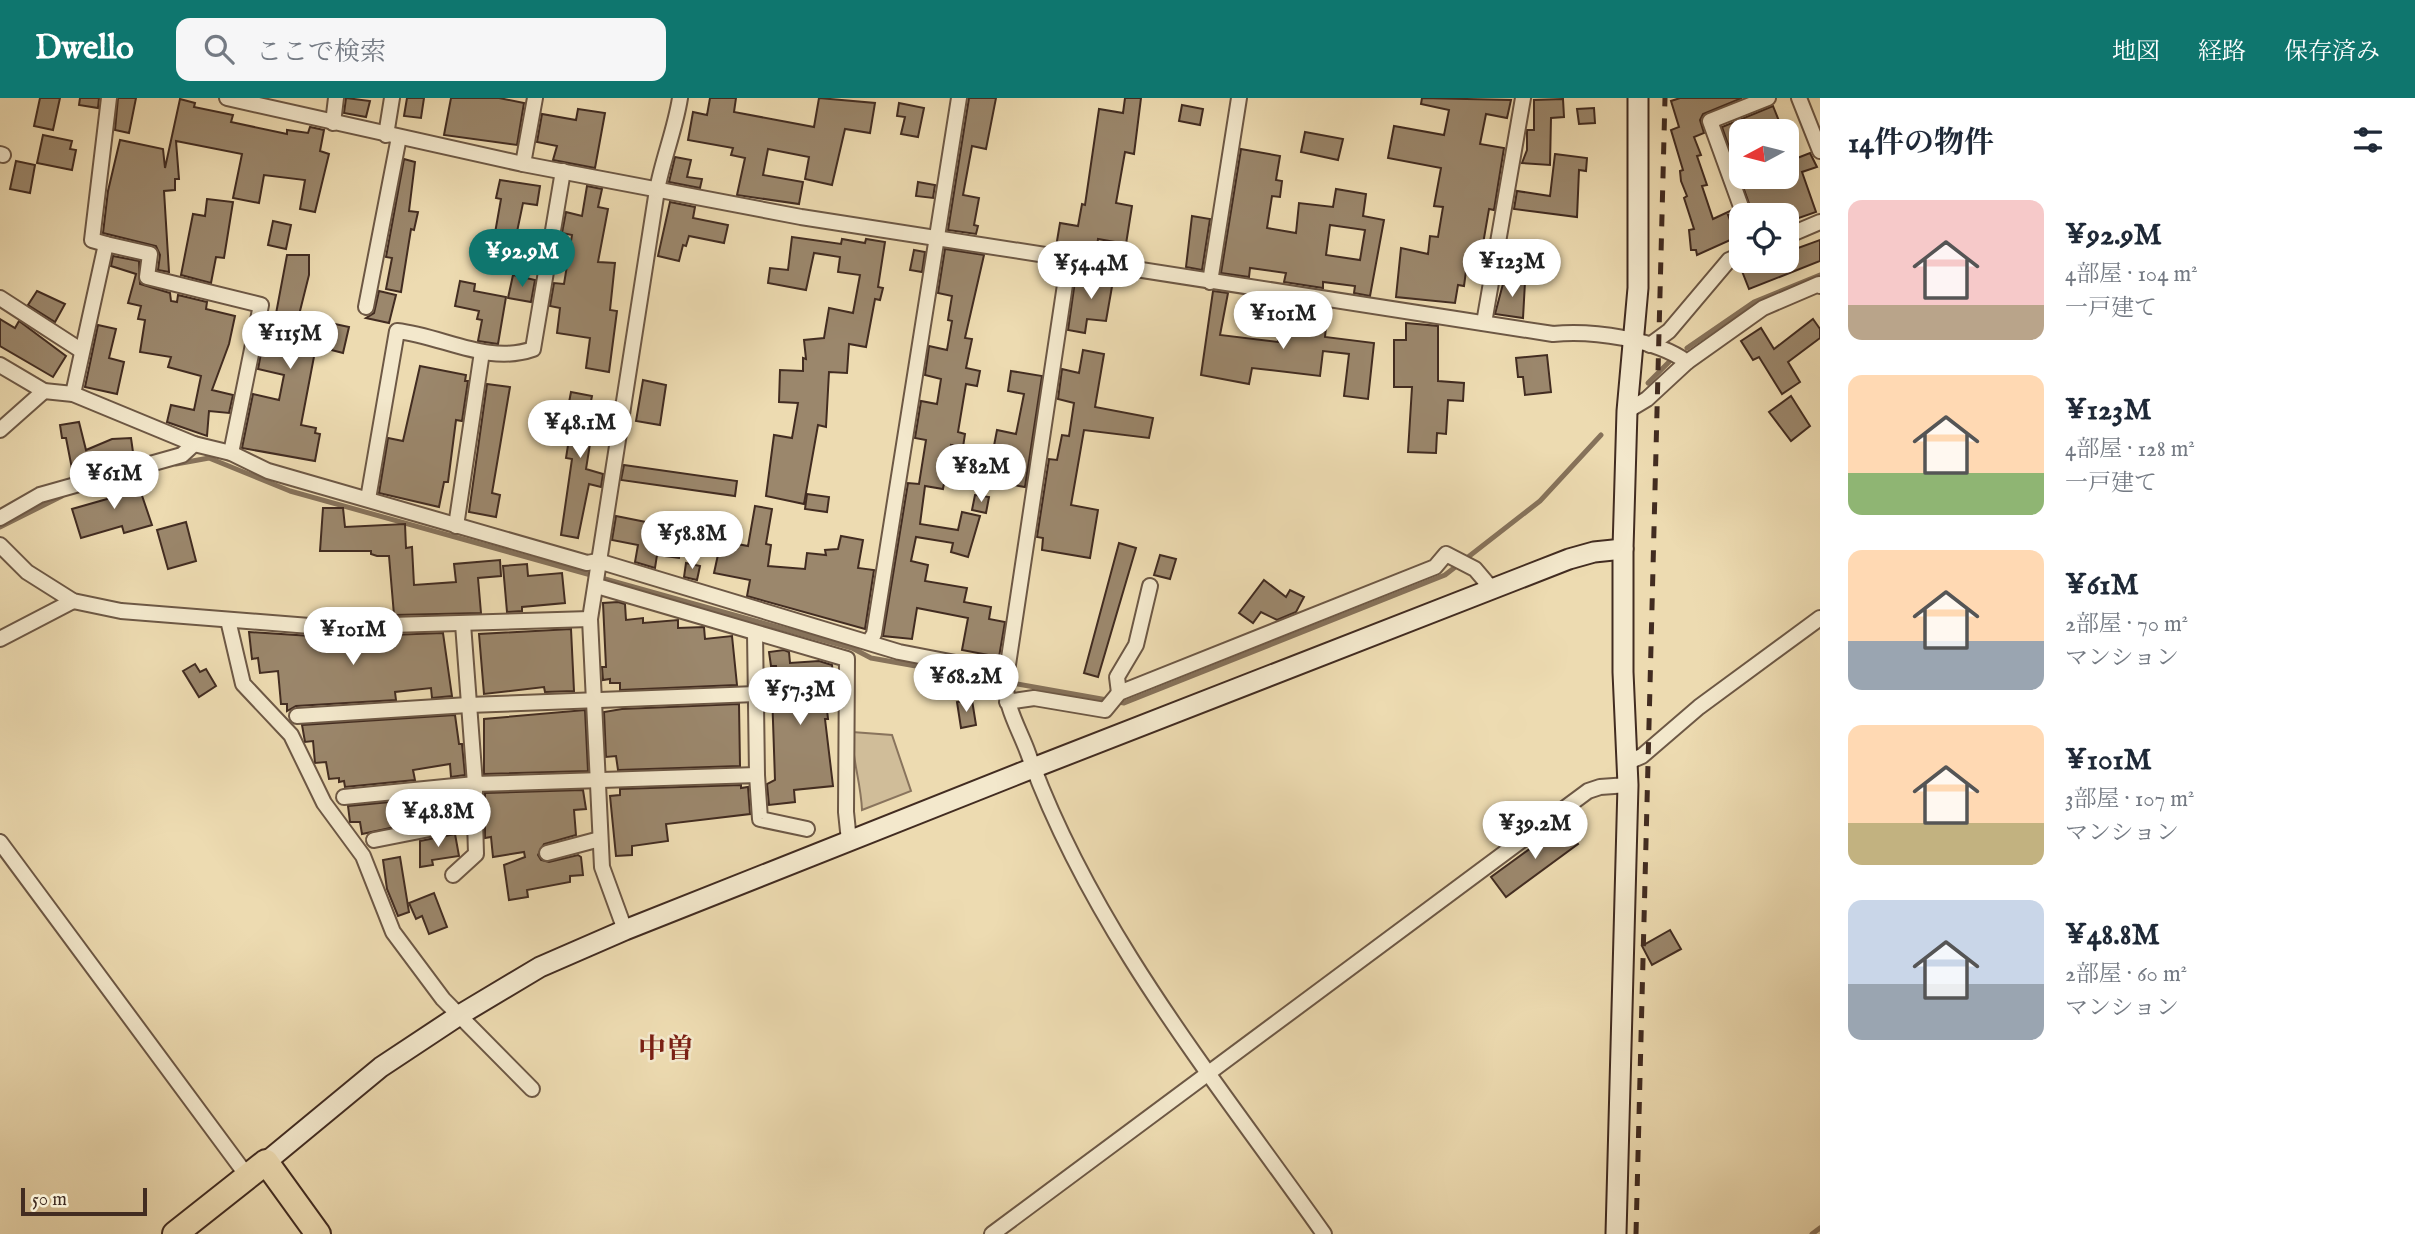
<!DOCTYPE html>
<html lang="ja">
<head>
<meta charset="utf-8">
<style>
	body { margin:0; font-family:"IM FELL English","Noto Serif JP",serif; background:#f6f6f7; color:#1f2937; height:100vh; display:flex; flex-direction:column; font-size:26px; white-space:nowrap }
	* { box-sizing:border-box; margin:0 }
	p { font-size:23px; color:#747a83 }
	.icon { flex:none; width:38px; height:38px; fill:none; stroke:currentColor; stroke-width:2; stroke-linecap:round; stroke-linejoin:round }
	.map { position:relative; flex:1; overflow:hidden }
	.sheet { display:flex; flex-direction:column; background:#fff; width:595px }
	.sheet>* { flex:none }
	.needle { width:46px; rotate:263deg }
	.buttons { position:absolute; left:1729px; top:21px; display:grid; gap:14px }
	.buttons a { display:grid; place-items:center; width:70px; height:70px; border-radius:14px; background:#fff; box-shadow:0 4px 18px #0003; font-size:35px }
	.scale { position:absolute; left:21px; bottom:18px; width:126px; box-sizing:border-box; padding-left:7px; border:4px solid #422c21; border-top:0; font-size:19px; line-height:24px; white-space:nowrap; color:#422c21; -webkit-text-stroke:5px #f3e8cc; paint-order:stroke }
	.price { position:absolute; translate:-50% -60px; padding:0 16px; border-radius:24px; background:#fff; color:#222; font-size:23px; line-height:46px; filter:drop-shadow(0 2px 4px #0008) }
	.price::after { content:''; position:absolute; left:50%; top:42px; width:21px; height:16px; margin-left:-10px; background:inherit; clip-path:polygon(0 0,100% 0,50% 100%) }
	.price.selected { background:#0f766e; color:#fff }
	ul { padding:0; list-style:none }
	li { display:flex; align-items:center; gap:21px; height:175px; padding:0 28px }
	li span { display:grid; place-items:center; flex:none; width:196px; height:140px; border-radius:14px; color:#555 }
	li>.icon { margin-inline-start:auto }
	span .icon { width:84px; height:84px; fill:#fffc; stroke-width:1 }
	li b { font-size:30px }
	h2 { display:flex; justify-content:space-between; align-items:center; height:84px; padding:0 28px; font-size:30px }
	header { display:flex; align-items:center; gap:42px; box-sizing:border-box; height:98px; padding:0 35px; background:#0f766e; color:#fff }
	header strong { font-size:33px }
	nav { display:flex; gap:38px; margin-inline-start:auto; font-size:24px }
	.search { width:490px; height:63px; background:#f6f6f7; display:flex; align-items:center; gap:18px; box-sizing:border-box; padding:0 24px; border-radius:14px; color:#747a83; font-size:26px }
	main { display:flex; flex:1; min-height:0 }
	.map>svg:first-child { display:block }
	.green { fill:#d0bd99; stroke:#89745d; stroke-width:2 }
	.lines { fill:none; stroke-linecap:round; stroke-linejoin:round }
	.stream { stroke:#86725a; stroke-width:5 }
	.building { fill:#9b876c; stroke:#422c21; stroke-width:2; fill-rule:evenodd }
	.street-casing { stroke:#6d5845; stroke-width:18 }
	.secondary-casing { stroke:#422c21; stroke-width:23 }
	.highway-casing { stroke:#422c21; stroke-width:28 }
	.street { stroke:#f3e8cc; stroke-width:14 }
	.secondary { stroke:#f3e8cc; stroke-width:19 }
	.highway { stroke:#eddbb1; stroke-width:24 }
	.rail { stroke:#422c21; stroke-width:5; stroke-dasharray:12 12; stroke-linecap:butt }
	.labels { text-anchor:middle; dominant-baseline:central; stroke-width:5; stroke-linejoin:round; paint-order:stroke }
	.neighbourhood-label { font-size:28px; font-weight:bold; fill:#7a1f14; stroke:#f3e8cc }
</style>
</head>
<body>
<header>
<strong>Dwello</strong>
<div class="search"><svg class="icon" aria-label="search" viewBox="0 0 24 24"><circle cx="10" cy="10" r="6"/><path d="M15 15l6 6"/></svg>ここで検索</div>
<nav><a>地図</a><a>経路</a><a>保存済み</a></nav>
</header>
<main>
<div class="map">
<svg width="1820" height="1136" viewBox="0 0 1820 1136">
	<rect width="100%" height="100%" fill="#eddbb1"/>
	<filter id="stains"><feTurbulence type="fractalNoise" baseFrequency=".00286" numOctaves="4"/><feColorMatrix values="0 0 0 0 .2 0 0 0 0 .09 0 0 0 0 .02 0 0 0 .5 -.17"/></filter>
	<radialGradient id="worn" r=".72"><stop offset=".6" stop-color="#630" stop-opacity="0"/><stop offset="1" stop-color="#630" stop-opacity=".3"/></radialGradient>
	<!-- green -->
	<path class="green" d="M852,634L892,637L911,693L862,712C861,685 852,661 852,634Z"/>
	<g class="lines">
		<!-- stream -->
		<g class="stream">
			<path d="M1687,250L1754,204L1820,177"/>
			<path d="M1648,285L1669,264"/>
			<path d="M176,366L209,360L290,393L852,550L871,560L1124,605L1445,477L1540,403L1601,337"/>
			<path d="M0,429L62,398"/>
			<path d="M1812,1136L1820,1130"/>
		</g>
	</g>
	<!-- building -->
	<g class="building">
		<path d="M40,0H60L53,32L34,28Z"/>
		<path d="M80,0H99L98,10L79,7Z"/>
		<path d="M118,0H136L129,35L115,32Z"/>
		<path d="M346,0L370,3L366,19L344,15Z"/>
		<path d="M407,0H424L421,20L404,18Z"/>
		<path d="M451,0H499L524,5L517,47L444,37Z"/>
		<path d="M710,0H736L734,14L814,29L819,0L875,5L870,35L845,31L832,87L805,81L809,59L768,51L763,77L803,84L799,106L737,97L745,60L731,57L733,50L688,42L693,14L707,17Z"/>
		<path d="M969,0H996L986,51L972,48L963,97L979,100L974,127L978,128L976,136L948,132Z"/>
		<path d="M1125,0H1141L1134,56L1125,54L1116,105L1132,108L1126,146L1098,141L1096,155L1056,149L1060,125L1078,128L1082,106L1085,107L1099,11L1123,15Z"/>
		<path d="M1422,0L1511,2L1507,20L1486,16L1480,46L1504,50L1494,112L1489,111L1478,175L1466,173L1464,188L1458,187L1455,205L1396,199L1401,150L1428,156L1430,138L1438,139L1443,109L1434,108L1441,70L1388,60L1394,28L1444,37L1449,12L1421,6Z"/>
		<path d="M1680,0H1742L1703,16L1700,22L1704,35L1694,39L1701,57L1697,58L1707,87L1702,88L1713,121L1732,112L1734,117H1728L1737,139L1697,157L1696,152H1691L1689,132L1694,131L1684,100L1687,98L1681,83L1680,73L1683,72L1671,32L1679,29L1671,3Z"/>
		<path d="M180,1L195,5L194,9L233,17L231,24L287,36V32L308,35L310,29L324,32L320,53L329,56L315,114L300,111L305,82L264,77L259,105L233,100L242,56L176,43L179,81H175V92L164,93L169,174L158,172L160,157L156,148L103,135L108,93L120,42L163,51L165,70Z"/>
		<path d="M1563,1L1564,19L1551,20L1550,67L1522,65L1527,52V32H1534V2Z"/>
		<path d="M899,5L924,10L918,39L901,36L905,19L897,18Z"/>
		<path d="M1182,7L1203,11L1200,27L1179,23Z"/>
		<path d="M1773,8L1783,33H1741V79H1787V64L1810,55L1817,69L1802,74L1816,114L1796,121L1795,117H1753L1722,29Z"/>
		<path d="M1594,10L1595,25L1579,26L1577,11Z"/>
		<path d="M578,11L605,15L595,70L553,62L557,48L537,44L542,16L576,22Z"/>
		<path d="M1305,34L1343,41L1338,62L1301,54Z"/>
		<path d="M43,37L72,43L70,51L76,52L72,72L37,65Z"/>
		<path d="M1241,51L1280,58L1276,82L1282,83L1280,99L1272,98L1267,130L1296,135L1299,105L1333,109L1336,91L1366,96L1363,118L1384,122L1370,198L1354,195L1355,188L1323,184V190L1284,184L1286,175L1250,170L1249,179L1221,175ZM1330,127L1365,132L1360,162L1326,157Z"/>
		<path d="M1555,56L1587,60L1586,73L1579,72L1577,119L1514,111L1517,93L1550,98Z"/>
		<path d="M675,59L691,62L687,79L702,81L700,90L669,84Z"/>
		<path d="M404,61L415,64L409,113L418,114L414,132L411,131L401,194L386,191L392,160L386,159Z"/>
		<path d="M16,63L35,67L30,95L10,91Z"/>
		<path d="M500,82L540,88L537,107L523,105L509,172L489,169L501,101L496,100Z"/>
		<path d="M918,84L935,87L933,100L916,98Z"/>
		<path d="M587,88L602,91L598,109L608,111L598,164L615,165L610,212L617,213L609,274L586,270L590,240L557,235L560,210L550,208L554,185L564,186L572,137L562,135L566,114L582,118Z"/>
		<path d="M207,101L233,104L224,160L216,159L211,185L181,177L193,116L205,118Z"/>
		<path d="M670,104L695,109L693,120L728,127L724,145L689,138L686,148L683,147L679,163L658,158Z"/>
		<path d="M1192,118L1210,121L1202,172L1186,169Z"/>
		<path d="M273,123L291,127L286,151L268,147Z"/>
		<path d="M792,139L841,146L842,141L865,145L866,141L885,144L878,189L883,190L880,202L875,201L866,249L849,246L847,275L829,274L826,329L818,327L804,406L766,398L774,337L792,340L798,305L779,304L780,272L803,273V260L806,261L804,242L824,240L829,210L853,215L860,177L838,174L840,159L814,155L806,192L768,185L770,170L788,172Z"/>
		<path d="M1820,142V163L1749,191L1740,168L1749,163H1787V154Z"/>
		<path d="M945,151L984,157L965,240L972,241L966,270L980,273L977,288L966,286L958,334L965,336L963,349L951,347L943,391L925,388L920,426L958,432L962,414L980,418L968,459L951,454L953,445L916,439L911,463L928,467L925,483L967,490L964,504L991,509L989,521L1005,524L999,559L962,552L968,520L917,510L912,541L883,538L908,385L919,386L926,342L915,340L921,303L937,306L941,281L925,277L929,248L947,252L952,223L948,222L952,198L938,195Z"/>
		<path d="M914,152L925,154L922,174L910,172Z"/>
		<path d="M287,157H309V177L297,225L328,232L330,225L349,229L343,255L316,248L301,327L316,330L315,335L320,336L315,363L242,350L253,296L279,302L284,277L258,271L268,219L275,221Z"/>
		<path d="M113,158L139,163L140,186L170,195L171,203L177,204L178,197L207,204L206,211L235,218L229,246L212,292L233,297L229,315L209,313L207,338L167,324L171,307L194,312L201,278L168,269L171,259L140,254L145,222L138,221L141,208L128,205L136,176L111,168Z"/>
		<path d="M1090,174L1114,177L1106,223L1087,221L1085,235L1068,232L1075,183L1089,185Z"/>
		<path d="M513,177L535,182L531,204L508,200Z"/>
		<path d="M1504,182L1525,184L1523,220L1495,216Z"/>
		<path d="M460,183L475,186L474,193L506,199L498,246L478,243L482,222L477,221L479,213L455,208Z"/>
		<path d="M37,193L65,206L55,224L28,207Z"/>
		<path d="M379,193L396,197L389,225L366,220L374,215Z"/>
		<path d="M1213,193L1228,195L1220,237L1278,244L1282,216L1299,217L1327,220L1325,239L1374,245L1368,301L1344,298L1349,256L1323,253L1320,278L1252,270L1249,286L1201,277Z"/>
		<path d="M0,221L15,230L19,223L66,258L53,279L0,248Z"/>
		<path d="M1813,221L1820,231V240L1788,264L1800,284L1782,296L1759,259L1753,262L1741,243L1761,230L1774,251Z"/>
		<path d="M1406,225L1438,228V283L1464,285L1463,303L1448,302L1446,336L1437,335L1436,355L1408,354L1412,289H1394V242H1406Z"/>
		<path d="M98,227L116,231L109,260L124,264L117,296L85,289Z"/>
		<path d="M1083,252L1104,256L1095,309L1153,320L1149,340L1084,332L1071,407L1098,412L1090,460L1042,452L1043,440L1037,439L1049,361L1057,362L1062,337L1069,338L1074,305L1058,301L1062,271L1079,275Z"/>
		<path d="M1547,257L1551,294L1525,297L1523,279H1518L1516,260Z"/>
		<path d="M420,268L466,277L465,283H468L462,323L456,322L448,384H444L439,409L379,395L388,340L403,343Z"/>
		<path d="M1011,273L1042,278L1025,389L995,384L1000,354L993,353L997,332L1016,336L1024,296L1008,293Z"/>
		<path d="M643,282L666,287L660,327L636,323Z"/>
		<path d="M487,286L510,289L492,395L500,397L496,419L469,414Z"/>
		<path d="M571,294L592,298L589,313L612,316L610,329L593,327L586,371L603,376L601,389L589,386L578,440L561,437L572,361L566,360L572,322L566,320Z"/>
		<path d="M1791,298L1810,328L1791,343L1769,314Z"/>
		<path d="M79,324L86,352L112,341L131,340L134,361L73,376L66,340H62L60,327Z"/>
		<path d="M624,367L737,383L735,398L621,382Z"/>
		<path d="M136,380L152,427L124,435L122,428L81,440L72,411L114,399L111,387Z"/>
		<path d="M807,396L829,399L827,414L805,411Z"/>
		<path d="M975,397L989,399L986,415L972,412Z"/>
		<path d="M755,408L772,411L766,446L771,447L768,468L805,471L807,455L826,457L825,452L838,451L841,438L863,442L858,470L874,472L865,531L747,498L750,482L714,475L721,443L748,448Z"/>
		<path d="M323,410H343L345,429L405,426L406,450L412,449L414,487L456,484L454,466L500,462L501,478L478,480L481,515L394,517L389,458H377L371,456V453H320Z"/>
		<path d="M616,418L666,428L667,425L684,428L679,460L657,457L655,470L635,464L638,447L612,442Z"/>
		<path d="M186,424L196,463L168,471L157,432Z"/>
		<path d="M1119,445L1136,450L1098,579L1084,575Z"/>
		<path d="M1160,457L1176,461L1170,481L1154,477Z"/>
		<path d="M686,465L700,468L697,482L684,479Z"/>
		<path d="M527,466L528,478L562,475L565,505L522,509V513L507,514L503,468Z"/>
		<path d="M1264,482L1286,499L1290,492L1304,499L1296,514L1277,522L1261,514L1253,525L1239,515Z"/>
		<path d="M618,504L625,506L626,522L643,520V525L678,522V530L704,529L705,541L732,538L737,587L620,592V585H610V581L603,582L602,569H606L603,505Z"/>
		<path d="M571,531L574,593L545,594L544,589L484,596L479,536Z"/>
		<path d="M249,534L311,538L312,545L390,537L443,535L452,598L432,600L431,590L395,594L396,602L296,608L287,613V606H281L278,573L260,575L258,560L252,561Z"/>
		<path d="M784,552L789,554L790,565L819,563L832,567L836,602L826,603L828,621H825L833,688L794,692L795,704L769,707L767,686L775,682L772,594L779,593L776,568H771L769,554Z"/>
		<path d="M195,566L200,574L206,571L216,588L199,599L183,573Z"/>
		<path d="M972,602L976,627L961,630L957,604Z"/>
		<path d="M739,606L740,668L618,672L616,658L606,659L604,614L622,611Z"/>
		<path d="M585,612L588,673L484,676V621Z"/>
		<path d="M455,617L459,646H462L465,677L451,679L450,666L413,672L415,682L345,689L344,683L339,684V680L329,681L326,664L315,665L313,643L305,644L302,627Z"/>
		<path d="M741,687V690L748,689L750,716L666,726L668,743L632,748V757L616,758L610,698L620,697V691Z"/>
		<path d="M583,692L586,711L574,712L576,737L544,746L538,757L541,762L549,764L578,757L581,759L583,777L570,778V784L527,792L528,799L509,802L504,767L525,759L524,754L493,759L491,739L485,740V695Z"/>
		<path d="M465,697V711L452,713V717L362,736L360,724H350L348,708Z"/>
		<path d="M1564,726L1578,746L1506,799L1491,779Z"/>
		<path d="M455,736L459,758L432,762L433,767L420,769V743Z"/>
		<path d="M400,759L409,814L398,818L387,791L383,762Z"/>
		<path d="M434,795L447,829L429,836L422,818L416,821L409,805Z"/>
		<path d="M1670,832L1681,851L1652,867L1642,848Z"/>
	</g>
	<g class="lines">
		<defs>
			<g id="street">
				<path d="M227,0L523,66L801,119L1553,236C1592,232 1656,241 1687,264L1763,210L1819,186L1820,188"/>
				<path d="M1799,0L1820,53"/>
				<path d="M333,25L336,0"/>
				<path d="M386,37L392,0"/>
				<path d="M0,56L3,57"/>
				<path d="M523,66L535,0"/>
				<path d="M1744,117L1710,23L1768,0"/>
				<path d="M1787,138L1820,124"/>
				<path d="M106,146L150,156L147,179L261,207L231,355"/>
				<path d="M1069,160L1006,580C1004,608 1019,630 1028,655C1092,833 1216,983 1324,1136"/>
				<path d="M1210,184L1239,0"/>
				<path d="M0,200L82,253"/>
				<path d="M366,209L399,39"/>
				<path d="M1484,225L1523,0"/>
				<path d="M1650,247L1669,233L1729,162L1741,157"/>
				<path d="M0,267L44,293L73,296L194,346L231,355L268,373L587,465L598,463L899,554L1007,575"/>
				<path d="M73,296L106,146L92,142L109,0"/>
				<path d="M1627,313L1647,301L1687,264"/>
				<path d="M0,332L44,293"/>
				<path d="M368,401L397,233C443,238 488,267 533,251L563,73"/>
				<path d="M0,420L40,397L182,357L194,346"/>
				<path d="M456,428L482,254"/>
				<path d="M0,447L27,474L73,503L121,513L322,529L590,521"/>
				<path d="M597,488L847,561L846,714L849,743"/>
				<path d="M228,522L243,586L291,637L324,705L363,758L393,834L443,901L532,991"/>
				<path d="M463,526L475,686L757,677L760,721L807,731"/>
				<path d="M755,535L757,677"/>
				<path d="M0,541L73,503"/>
				<path d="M869,544L874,536L959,0"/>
				<path d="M1119,595L1117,579L1136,547L1150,488"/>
				<path d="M1007,604L1034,600L1105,612L1119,595L1435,469L1446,456L1475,471L1492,491"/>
				<path d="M297,618L468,607L756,596"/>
				<path d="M1628,664L1642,658L1699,609L1820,520"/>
				<path d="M344,699L475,686V722L374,742"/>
				<path d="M0,744L248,1079"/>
				<path d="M547,755L600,741"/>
				<path d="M453,777L476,756L475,722"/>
				<path d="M625,832L602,769L590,521L657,92C663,60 675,32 680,0"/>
				<path d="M992,1136L1588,693L1600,689L1628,687"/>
			</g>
			<g id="secondary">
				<path d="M266,1064L381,969L458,918L540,869L625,832L1033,670L1569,461L1594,454L1623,451"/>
				<path d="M1616,1136L1628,687L1623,574V451L1627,313L1638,190V0"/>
			</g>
			<path id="highway" d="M175,1136L266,1064L318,1136"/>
		</defs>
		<!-- street casing -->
		<use href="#street" class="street-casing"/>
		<!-- secondary casing -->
		<use href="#secondary" class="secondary-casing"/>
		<!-- highway casing -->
		<use href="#highway" class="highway-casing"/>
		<!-- street -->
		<use href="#street" class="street"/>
		<!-- secondary -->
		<use href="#secondary" class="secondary"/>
		<!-- highway -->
		<use href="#highway" class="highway"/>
		<!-- rail -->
		<path class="rail" d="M1636,1136L1665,0"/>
	</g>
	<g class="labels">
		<!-- neighbourhood labels -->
		<g class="neighbourhood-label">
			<text x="666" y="952">中曽</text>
		</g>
	</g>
	<rect width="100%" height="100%" filter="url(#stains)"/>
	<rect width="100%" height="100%" fill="url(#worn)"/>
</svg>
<div class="buttons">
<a><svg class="needle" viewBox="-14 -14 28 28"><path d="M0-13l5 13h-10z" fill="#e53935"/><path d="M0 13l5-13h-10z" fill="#747a83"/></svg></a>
<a><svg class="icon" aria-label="locate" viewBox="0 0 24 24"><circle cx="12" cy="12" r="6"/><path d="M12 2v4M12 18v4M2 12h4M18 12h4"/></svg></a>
</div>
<div class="scale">50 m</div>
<b class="price selected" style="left:522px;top:191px">¥92.9M</b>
<b class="price" style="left:1512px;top:201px">¥123M</b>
<b class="price" style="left:1091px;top:203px">¥54.4M</b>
<b class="price" style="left:1283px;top:253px">¥101M</b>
<b class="price" style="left:290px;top:273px">¥115M</b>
<b class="price" style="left:580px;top:362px">¥48.1M</b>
<b class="price" style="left:981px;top:406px">¥82M</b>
<b class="price" style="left:114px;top:413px">¥61M</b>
<b class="price" style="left:692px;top:473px">¥58.8M</b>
<b class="price" style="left:353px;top:569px">¥101M</b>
<b class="price" style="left:966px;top:616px">¥68.2M</b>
<b class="price" style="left:800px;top:629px">¥57.3M</b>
<b class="price" style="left:438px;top:751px">¥48.8M</b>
<b class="price" style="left:1535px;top:763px">¥39.2M</b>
</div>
<section class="sheet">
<h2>14件の物件<svg class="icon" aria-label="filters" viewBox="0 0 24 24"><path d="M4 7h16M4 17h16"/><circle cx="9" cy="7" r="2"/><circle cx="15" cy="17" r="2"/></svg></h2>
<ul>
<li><span style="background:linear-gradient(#f6c9c9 75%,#b9a48a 0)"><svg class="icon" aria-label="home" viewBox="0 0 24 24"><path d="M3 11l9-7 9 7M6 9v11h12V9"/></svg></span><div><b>¥92.9M</b><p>4部屋 · 104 m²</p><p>一戸建て</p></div></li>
<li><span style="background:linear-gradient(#ffd9b3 70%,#8fb573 0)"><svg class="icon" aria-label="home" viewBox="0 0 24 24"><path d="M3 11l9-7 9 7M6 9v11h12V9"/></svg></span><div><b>¥123M</b><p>4部屋 · 128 m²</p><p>一戸建て</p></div></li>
<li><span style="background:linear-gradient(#ffd9b3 65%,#9aa5b1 0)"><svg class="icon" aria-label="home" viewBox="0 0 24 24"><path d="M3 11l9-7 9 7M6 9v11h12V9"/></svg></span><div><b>¥61M</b><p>2部屋 · 70 m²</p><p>マンション</p></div></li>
<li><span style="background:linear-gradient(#ffd9b3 70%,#c2b280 0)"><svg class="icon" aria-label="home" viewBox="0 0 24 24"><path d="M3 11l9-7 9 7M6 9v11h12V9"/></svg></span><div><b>¥101M</b><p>3部屋 · 107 m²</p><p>マンション</p></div></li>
<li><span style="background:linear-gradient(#c9d6e8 60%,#9aa5b1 0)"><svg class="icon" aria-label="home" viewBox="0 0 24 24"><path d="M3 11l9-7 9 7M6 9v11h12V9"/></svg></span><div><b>¥48.8M</b><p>2部屋 · 60 m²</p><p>マンション</p></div></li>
</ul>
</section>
</main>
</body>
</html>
